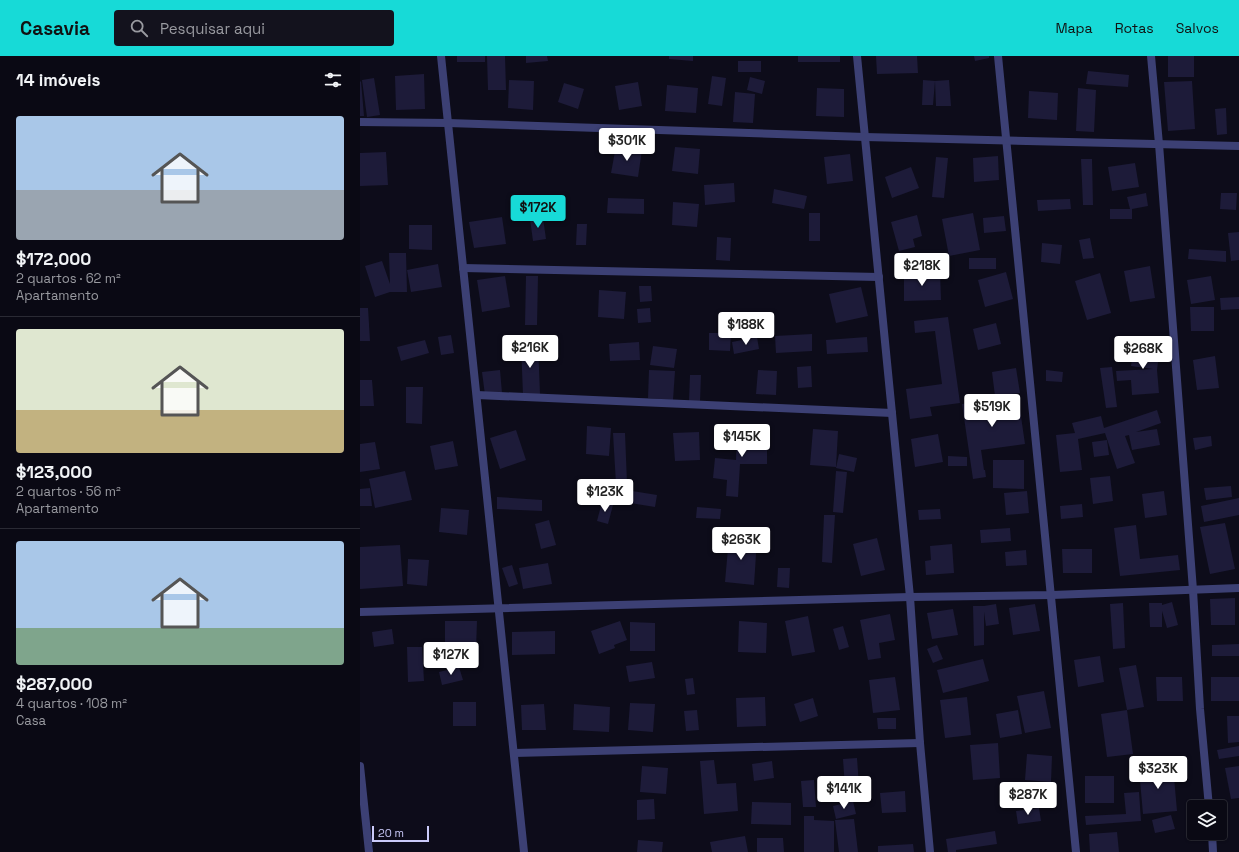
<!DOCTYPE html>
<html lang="pt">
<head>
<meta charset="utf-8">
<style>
	body { margin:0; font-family:"Space Grotesk",sans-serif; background:#13121d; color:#f1f3f6; height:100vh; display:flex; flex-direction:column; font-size:15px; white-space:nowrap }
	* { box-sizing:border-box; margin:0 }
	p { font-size:13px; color:#999aa0 }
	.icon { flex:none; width:22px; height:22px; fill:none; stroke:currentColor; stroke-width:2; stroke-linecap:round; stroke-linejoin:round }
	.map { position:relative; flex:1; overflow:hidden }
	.drawer { display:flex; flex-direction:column; background:#0a0914; width:360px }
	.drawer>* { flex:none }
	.buttons { position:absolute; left:827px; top:744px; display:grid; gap:8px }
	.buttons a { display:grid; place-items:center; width:40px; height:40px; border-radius:4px; background:#0a0914; box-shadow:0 1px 3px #0004,0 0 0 1px #2a2a34; font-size:20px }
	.scale { position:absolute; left:12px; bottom:10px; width:57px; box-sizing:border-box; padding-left:4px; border:2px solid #cbcbfa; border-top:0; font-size:11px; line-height:14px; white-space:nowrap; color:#cbcbfa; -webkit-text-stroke:3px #0d0c1a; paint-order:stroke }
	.price { position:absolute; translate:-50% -34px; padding:0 9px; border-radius:4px; background:#fff; color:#222; font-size:13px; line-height:26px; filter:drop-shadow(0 1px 2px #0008) }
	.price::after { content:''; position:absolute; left:50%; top:24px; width:12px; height:9px; margin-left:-6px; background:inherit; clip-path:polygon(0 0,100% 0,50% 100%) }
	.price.current { background:#17dad7; color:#111 }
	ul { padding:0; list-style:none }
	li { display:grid; align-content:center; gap:8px; height:212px; padding:0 16px }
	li+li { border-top:1px solid #2a2a34 }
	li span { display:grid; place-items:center; height:124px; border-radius:4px; color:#555 }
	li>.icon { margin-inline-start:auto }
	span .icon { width:72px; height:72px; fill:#fffc; stroke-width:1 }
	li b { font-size:17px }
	h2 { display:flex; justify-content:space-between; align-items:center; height:48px; padding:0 16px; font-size:17px }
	header { display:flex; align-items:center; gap:24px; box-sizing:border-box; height:56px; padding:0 20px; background:#17dad7; color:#111 }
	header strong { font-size:19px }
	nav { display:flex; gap:22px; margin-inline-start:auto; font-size:14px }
	.search { width:280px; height:36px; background:#13121d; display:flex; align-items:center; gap:10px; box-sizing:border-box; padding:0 14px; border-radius:4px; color:#999aa0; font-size:15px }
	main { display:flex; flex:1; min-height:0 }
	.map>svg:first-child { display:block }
	.building { fill:#1d1b39 }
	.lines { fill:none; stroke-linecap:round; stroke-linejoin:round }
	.service { stroke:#3c4074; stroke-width:8 }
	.minor { stroke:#3c4074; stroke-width:8 }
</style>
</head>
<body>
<header>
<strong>Casavia</strong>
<div class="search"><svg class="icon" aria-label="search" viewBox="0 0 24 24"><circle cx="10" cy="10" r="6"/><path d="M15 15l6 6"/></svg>Pesquisar aqui</div>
<nav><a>Mapa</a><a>Rotas</a><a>Salvos</a></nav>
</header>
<main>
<section class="drawer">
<h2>14 imóveis<svg class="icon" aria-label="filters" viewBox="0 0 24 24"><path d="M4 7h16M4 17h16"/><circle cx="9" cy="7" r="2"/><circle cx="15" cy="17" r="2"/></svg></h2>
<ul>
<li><span style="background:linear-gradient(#a9c7e8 60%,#9aa5b1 0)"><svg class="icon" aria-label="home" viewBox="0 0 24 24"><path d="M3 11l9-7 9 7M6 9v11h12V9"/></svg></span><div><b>$172,000</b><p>2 quartos · 62 m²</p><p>Apartamento</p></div></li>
<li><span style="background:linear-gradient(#dfe7d0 65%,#c2b280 0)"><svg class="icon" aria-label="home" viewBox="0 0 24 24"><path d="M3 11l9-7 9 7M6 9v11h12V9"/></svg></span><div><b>$123,000</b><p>2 quartos · 56 m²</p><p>Apartamento</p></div></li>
<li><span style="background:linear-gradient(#a9c7e8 70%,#7fa58c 0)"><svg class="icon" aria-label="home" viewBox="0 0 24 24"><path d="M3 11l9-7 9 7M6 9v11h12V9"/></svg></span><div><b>$287,000</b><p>4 quartos · 108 m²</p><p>Casa</p></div></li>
</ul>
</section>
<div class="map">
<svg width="879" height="796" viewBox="0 0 879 796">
	<rect width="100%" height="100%" fill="#0d0c1a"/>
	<!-- building -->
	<g class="building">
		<rect x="97" y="0" width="28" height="6"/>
		<path d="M127,0H145L146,34H128Z"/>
		<path d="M166,0H187L188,5L166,7Z"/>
		<path d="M309,0H333V5L309,3Z"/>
		<rect x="438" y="0" width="42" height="6"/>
		<path d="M516,0H557L558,17L517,18Z"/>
		<path d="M614,0H629V2L615,5Z"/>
		<rect x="808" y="0" width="26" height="21"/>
		<rect x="378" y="5" width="23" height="11"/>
		<path d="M728,15L769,19L768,31L726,28Z"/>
		<path d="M64,18L65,53L36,54L35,20Z"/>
		<path d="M352,20L366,22L362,50L348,48Z"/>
		<path d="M390,21L405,25L402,38L387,34Z"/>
		<path d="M14,22L20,59L7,61L2,24Z"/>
		<path d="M149,24L174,25L173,54L148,52Z"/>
		<path d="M563,24L575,25L573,49H562Z"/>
		<path d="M589,24L591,50H576L575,25Z"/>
		<path d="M1,25L4,60H0V26Z"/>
		<path d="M832,25L835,73L808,75L804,26Z"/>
		<path d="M278,26L282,50L259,54L255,30Z"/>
		<path d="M204,27L224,33L218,53L198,46Z"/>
		<path d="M307,29L338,32L336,57L305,55Z"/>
		<path d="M457,32L484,33V61L456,60Z"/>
		<path d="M718,32L736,34L734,76L716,75Z"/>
		<path d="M669,35L698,37L697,64L668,62Z"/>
		<path d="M375,36L395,38L393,67L373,66Z"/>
		<path d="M866,52L867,78L857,79L855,53Z"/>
		<path d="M256,90L282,94L278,121L251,117Z"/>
		<path d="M315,91L340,93L338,118L312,115Z"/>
		<path d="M26,96L28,129L0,130V97Z"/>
		<path d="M490,98L493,125L467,128L464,101Z"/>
		<path d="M638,100L639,124L614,126L613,102Z"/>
		<path d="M576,101L588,102L584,142L572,141Z"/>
		<path d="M721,103H732L733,149H723Z"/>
		<path d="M775,107L779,131L752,135L748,111Z"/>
		<path d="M551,111L559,132L532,142L525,121Z"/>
		<path d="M374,127L375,146L345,149L344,129Z"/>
		<path d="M414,133L447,140L444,153L412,147Z"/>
		<path d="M786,137L788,150L772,153V163H750V153H770L767,141Z"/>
		<path d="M861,137H877L876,154L860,153Z"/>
		<path d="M248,142L284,143V158L247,157Z"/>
		<path d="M710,143L711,153L678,155L677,144Z"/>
		<path d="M313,146L339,148L337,171L312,169Z"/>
		<rect x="449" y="157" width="11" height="28"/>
		<path d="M613,157L620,194L589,200L582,163Z"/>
		<path d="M557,159L562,180L553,183L555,191L539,195L531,166Z"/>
		<path d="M644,160L646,175L624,177L623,162Z"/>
		<path d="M142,161L146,188L114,192L109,166Z"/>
		<path d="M183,162L186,183L173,185L170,163Z"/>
		<path d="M217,168H227L226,189H216Z"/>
		<path d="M49,169H72V194L49,193Z"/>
		<path d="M879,176V204L871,205L868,177Z"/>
		<path d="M357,181L371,182L370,205L356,204Z"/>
		<path d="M730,182L734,202L723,203L719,184Z"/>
		<path d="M682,187L702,189L700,208L681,206Z"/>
		<path d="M829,193L866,195V206L828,203Z"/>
		<path d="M29,197H46L47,236H30L15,241L5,210L22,205L30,228Z"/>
		<rect x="609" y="202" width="27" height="11"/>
		<path d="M78,208L82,231L51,236L47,214Z"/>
		<path d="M790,210L795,242L770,246L764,215Z"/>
		<path d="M580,216L581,244L544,245V217Z"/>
		<path d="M646,216L653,243L625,251L618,224Z"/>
		<path d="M740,217L751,257L727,264L715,225Z"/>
		<path d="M145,220L150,251L122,256L117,224Z"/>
		<path d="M166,220H178L177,269H165Z"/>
		<path d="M851,220L855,244L831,248L827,224Z"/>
		<path d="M279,230H291L292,245L280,246Z"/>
		<path d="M501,231L508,260L476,267L469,238Z"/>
		<path d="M239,234L266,236L264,263L238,261Z"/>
		<path d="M879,241V253L861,254L860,242Z"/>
		<path d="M830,251H854V275H831Z"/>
		<path d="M0,252H8L10,285H0Z"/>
		<path d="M290,252L291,266L278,267L277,253Z"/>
		<path d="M588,261L600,347L570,351L572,360L550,363L546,333L582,328L575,275L555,277L554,265Z"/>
		<path d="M636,267L641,288L618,294L613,273Z"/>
		<path d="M349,277H371L370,295L349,294Z"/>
		<path d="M452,278V295L416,297L415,280Z"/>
		<path d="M91,279L94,297L81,299L78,281Z"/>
		<path d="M397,281L399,293L374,298L372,286Z"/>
		<path d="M507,281L508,296L467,298L466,284Z"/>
		<path d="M65,284L69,297L41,305L37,291Z"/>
		<path d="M279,286L280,304L250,305L249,288Z"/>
		<path d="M178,287L180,338L163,339L161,288Z"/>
		<path d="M774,287L800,291L797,314L799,337L772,339L771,324L757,325L756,315L793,313L771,310Z"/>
		<path d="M293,290L317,293L314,312L290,309Z"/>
		<path d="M855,300L859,332L837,334L833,304Z"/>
		<path d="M451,310L452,331L438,332L437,311Z"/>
		<path d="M752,311L757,351L746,352L740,312Z"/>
		<path d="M656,312L660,337L635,340L632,316Z"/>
		<path d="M140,314L142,337L125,339L122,316Z"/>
		<path d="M289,314L315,315L313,344L288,342Z"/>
		<path d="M398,314L417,315L416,339L396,338Z"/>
		<path d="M686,314L703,316L702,326L686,325Z"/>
		<path d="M330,319H341L340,346L329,345Z"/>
		<path d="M0,324H12L14,350H0Z"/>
		<path d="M46,331H63L62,368L46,367Z"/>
		<path d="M658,340L665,388L621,394L624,414H625L626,421L613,423L602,348Z"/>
		<path d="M797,354L801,367L776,376L797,373L800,389L772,394L769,379L765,380L775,407L757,413L745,377L718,383L722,414L700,416L696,379L715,377L712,367L741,360L744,372Z"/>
		<path d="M227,370L251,372L249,400L226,398Z"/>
		<path d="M377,372L407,373V408H380L378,441L366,440L367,424L353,422L355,402L376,404Z"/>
		<path d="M453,373L478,375L476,411L450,409Z"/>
		<path d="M156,374L166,404L140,413L130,382Z"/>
		<path d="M339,376L340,404L315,405L313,377Z"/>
		<path d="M253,377H265L267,427L256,428Z"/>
		<path d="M578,378L583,406L555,411L551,383Z"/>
		<path d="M851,380L852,390L835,394L833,382Z"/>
		<path d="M747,384L749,399L734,401L732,386Z"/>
		<path d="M93,385L98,410L75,414L70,390Z"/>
		<path d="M15,386L20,413L0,416V388Z"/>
		<path d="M479,398L497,402L494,416L476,412Z"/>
		<path d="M588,400L607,401V410H588Z"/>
		<path d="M633,404H664V433L633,432Z"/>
		<path d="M45,415L52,444L15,452L9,423Z"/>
		<path d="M476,415L487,416L483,457L473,456Z"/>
		<path d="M750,420L753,445L733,448L730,422Z"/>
		<path d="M871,430L872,441L846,444L844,432Z"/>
		<path d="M10,432L12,450H0V433Z"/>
		<path d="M266,434L297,439L295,451L264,446Z"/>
		<path d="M667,435L669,457L646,459L644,437Z"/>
		<path d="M804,435L807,459L785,462L782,438Z"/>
		<path d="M137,441L182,444V455L137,453Z"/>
		<path d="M879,442V459L844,466L841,450Z"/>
		<path d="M242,446L253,449L248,468L237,465Z"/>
		<path d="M722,448L723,461L701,463L700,450Z"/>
		<path d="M337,451L361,453L360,463L336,462Z"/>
		<path d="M81,452L109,454L107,479L79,476Z"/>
		<path d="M580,453L581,463L559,464L558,454Z"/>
		<path d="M464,459H475L472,507L462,506Z"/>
		<path d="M189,464L196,489L181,493L175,468Z"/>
		<path d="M865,467L875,513L850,518L840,471Z"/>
		<path d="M776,469L780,503L818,499L820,514L760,520L754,472Z"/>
		<path d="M650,472L651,485L621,487L620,474Z"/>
		<path d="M369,481L397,483L394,529L365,526Z"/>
		<path d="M517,482L525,514L501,520L493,488Z"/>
		<path d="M592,488L594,517L566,519L565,505L571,504L570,490Z"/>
		<path d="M40,489L43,530L0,533V491Z"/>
		<path d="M702,493H732V517H703Z"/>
		<path d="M666,494L667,509L646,510L645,496Z"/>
		<path d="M48,503L69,504L67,530L47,528Z"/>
		<path d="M188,507L192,528L163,533L159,512Z"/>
		<path d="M152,509L158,528L149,531L142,512Z"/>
		<path d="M418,512H430L429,532L417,531Z"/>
		<path d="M875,542V569H851L850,543Z"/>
		<path d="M812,546L818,569L807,572L802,555V571H790L789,547H802V549Z"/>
		<path d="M763,547L765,592L753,593L750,548Z"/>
		<path d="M636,548L639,568L626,570L624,556V589L614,590L613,550H624Z"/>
		<path d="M675,548L680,575L653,579L649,552Z"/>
		<path d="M593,553L598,579L572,583L567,557Z"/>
		<path d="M530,558L535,584L519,587L521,602L508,604L500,564Z"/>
		<path d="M448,560L455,596L432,600L425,565Z"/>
		<path d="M85,565H117L116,593H85Z"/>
		<path d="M260,565L267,584L254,589L255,592L239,598L231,575Z"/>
		<path d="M379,565L407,567L406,597L378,596Z"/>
		<path d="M270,566L295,567V595H270Z"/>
		<path d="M483,570L489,591L479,594L473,573Z"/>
		<path d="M32,573L34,588L14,591L12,576Z"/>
		<path d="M195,575V598L152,599V576Z"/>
		<path d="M879,588V600H852V589Z"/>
		<path d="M577,589L583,603L573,607L567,593Z"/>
		<path d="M47,591H62L64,625L48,626Z"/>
		<path d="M740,600L744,626L718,631L714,604Z"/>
		<path d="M623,603L629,625L583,637L577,614Z"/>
		<path d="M292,606L295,622L269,626L266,610Z"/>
		<path d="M776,609L784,651L767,654L759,612Z"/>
		<path d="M99,611L103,624L82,629L79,616Z"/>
		<path d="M535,621L540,654L513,657L509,624Z"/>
		<path d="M796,621H822L823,645H797Z"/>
		<rect x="851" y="621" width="28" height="24"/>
		<path d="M333,622L335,638L327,639L325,623Z"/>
		<path d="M684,635L691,672L665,677L657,640Z"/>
		<path d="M405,641L406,670L377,671L376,642Z"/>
		<path d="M607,641L611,679L585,682L580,644Z"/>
		<path d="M453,642L458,660L440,666L434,648Z"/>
		<rect x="93" y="646" width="23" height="24"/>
		<path d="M270,647L295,648L293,676L268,674Z"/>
		<path d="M184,648L186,674H162L161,649Z"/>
		<path d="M214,648L250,651L249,676L213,674Z"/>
		<path d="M337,654L339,674L326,675L324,655Z"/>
		<path d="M658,654L662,678L640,682L636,658Z"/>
		<path d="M767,654L773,698L747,701L741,658Z"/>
		<path d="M867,660H879V686L868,687Z"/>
		<path d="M517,662H536V673H518Z"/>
		<path d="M638,687L640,722L613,724L610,689Z"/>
		<path d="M879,690V700L859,703L857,694Z"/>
		<path d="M667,698L692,700L691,726L665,724Z"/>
		<path d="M497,702L499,730L485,732L483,703Z"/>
		<path d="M354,704L357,728L376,727L378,755L344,758L340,705Z"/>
		<path d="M412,705L414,722L394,725L392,708Z"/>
		<path d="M282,710L308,712L306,738L280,736Z"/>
		<path d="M813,710L817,755L783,758L779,713Z"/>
		<path d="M879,710V742L871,743L865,712Z"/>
		<rect x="725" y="720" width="29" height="27"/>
		<path d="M454,724L456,751H443L441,725Z"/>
		<path d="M545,735L546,756L522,757L520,737Z"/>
		<path d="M779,736L781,765L726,769L725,760L766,758L764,737Z"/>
		<path d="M294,743L295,763L277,764V744Z"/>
		<path d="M493,745L496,758L476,763L473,750Z"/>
		<path d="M392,746L431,747V769L391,768Z"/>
		<path d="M679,752L681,765L658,768L656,755Z"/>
		<path d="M811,759L815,773L795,777L792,764Z"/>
		<path d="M444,760H454V764L474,765V796H444Z"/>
		<path d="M494,763L498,796H479L475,764Z"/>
		<path d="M635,775L637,788L596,794V796H588L586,783Z"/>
		<path d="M757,776L759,796H730L729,778Z"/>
		<path d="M385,780L388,796H352L350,786Z"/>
		<path d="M397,782H423L424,796H397Z"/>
		<path d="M278,784L303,786L302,796H277Z"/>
		<path d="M553,788L554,796H518V790Z"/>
	</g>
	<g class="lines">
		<!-- service -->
		<g class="service">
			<path d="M103,212L519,221"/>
			<path d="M117,339L532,357"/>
			<path d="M833,534L840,653L849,751"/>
			<path d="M154,697L560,687"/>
			<path d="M0,710L9,796"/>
			<path d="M852,777L853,796"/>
		</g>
		<!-- minor -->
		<g class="minor">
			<path d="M81,0L164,796"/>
			<path d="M497,0L550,541L560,687L570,796"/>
			<path d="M638,0L716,796"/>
			<path d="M791,0L799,88L833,534"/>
			<path d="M0,66L88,67L505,81L879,90"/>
			<path d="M0,556L550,541L692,539L879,532"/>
		</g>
	</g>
</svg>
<div class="buttons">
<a><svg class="icon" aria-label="layers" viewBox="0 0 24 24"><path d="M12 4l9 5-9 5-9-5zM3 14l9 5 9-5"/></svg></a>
</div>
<div class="scale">20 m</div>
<b class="price" style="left:267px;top:106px">$301K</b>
<b class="price current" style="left:178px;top:173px">$172K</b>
<b class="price" style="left:562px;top:231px">$218K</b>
<b class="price" style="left:386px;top:290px">$188K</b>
<b class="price" style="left:170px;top:313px">$216K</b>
<b class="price" style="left:783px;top:314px">$268K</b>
<b class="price" style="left:632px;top:372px">$519K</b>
<b class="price" style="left:382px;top:402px">$145K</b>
<b class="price" style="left:245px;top:457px">$123K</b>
<b class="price" style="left:381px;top:505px">$263K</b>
<b class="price" style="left:91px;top:620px">$127K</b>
<b class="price" style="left:798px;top:734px">$323K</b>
<b class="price" style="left:484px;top:754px">$141K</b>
<b class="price" style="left:668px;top:760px">$287K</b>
</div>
</main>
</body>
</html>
